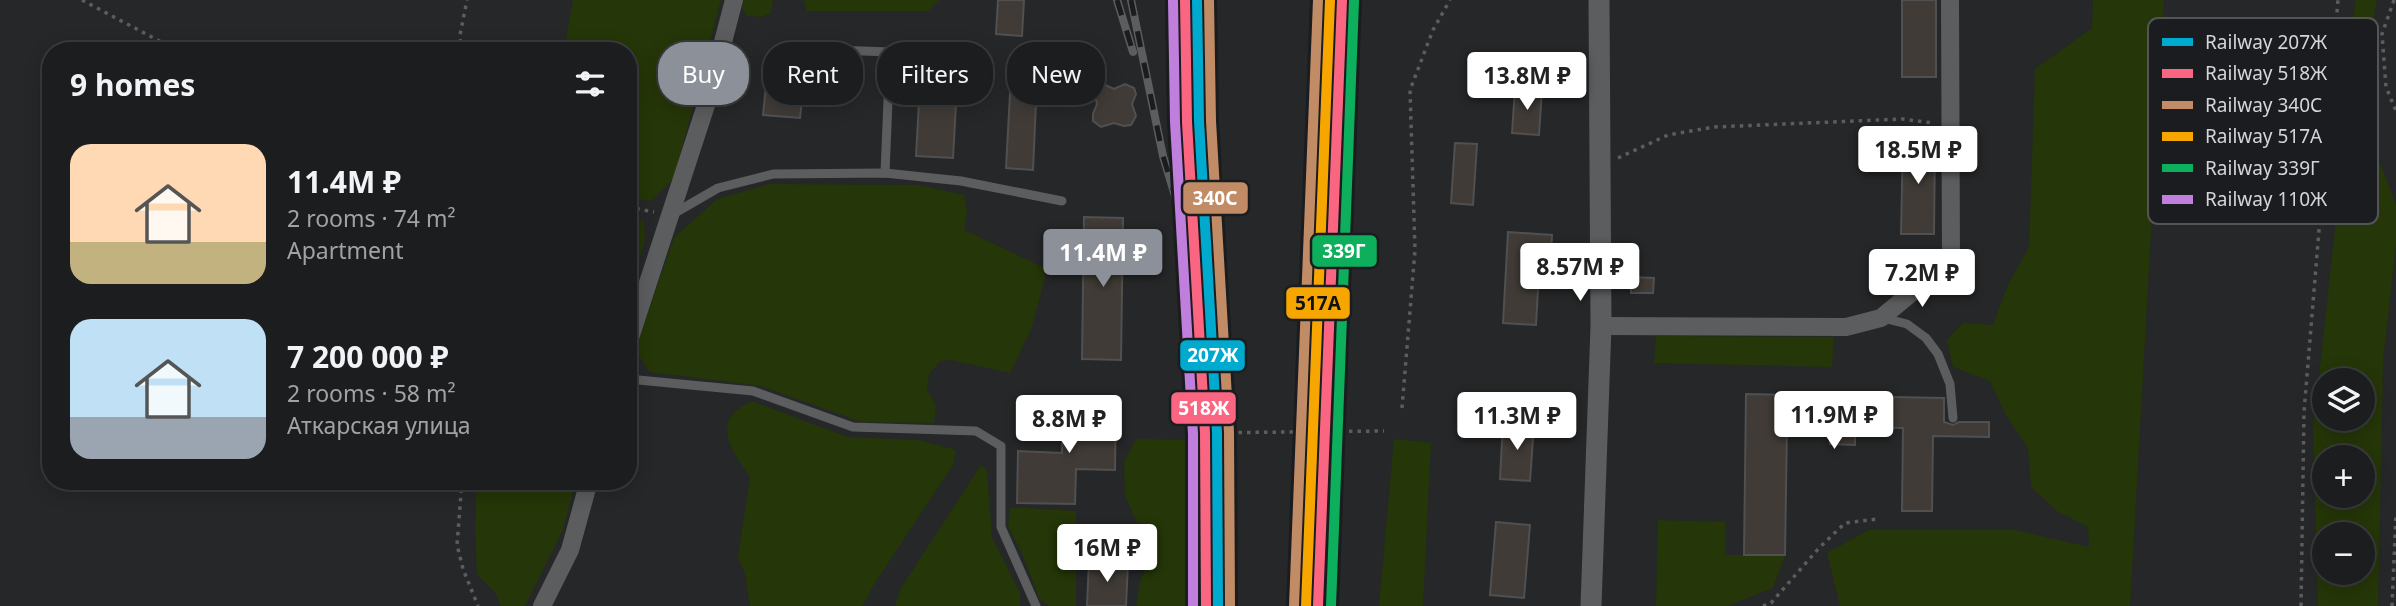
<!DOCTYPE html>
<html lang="en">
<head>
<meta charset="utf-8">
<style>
	body { margin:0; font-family:"Noto Sans",sans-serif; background:#292a2b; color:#f1f3f6; height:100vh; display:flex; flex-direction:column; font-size:26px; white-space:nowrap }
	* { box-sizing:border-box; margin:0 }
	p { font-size:23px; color:#a0a2a4 }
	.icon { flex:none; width:38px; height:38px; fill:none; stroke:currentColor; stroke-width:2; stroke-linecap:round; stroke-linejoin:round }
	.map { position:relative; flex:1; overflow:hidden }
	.sheet { position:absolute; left:42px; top:42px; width:595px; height:448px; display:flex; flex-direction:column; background:#1c1d1e; border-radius:28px; box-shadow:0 4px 18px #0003,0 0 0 2px #3a3b3c }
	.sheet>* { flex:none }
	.top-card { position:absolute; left:658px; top:42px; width:665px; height:63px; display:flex; gap:14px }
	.buttons { position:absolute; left:2312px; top:368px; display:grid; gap:14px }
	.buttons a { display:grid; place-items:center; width:63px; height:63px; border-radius:50%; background:#1c1d1e; box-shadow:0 4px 18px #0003,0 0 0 2px #3a3b3c; font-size:35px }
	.price { position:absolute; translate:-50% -60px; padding:0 16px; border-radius:7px; background:#fff; color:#222; font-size:23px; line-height:46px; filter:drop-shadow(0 2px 4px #0008) }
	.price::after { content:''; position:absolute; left:50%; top:42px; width:21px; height:16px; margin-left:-10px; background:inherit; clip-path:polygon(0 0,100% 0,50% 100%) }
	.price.selected { background:#8c9099; color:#fff }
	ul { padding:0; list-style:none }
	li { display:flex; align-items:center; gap:21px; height:175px; padding:0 28px }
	li span { display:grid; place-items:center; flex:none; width:196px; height:140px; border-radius:21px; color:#555 }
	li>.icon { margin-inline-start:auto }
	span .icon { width:84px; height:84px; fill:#fffc; stroke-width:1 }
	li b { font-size:30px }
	h2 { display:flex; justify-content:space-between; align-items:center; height:84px; padding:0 28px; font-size:30px }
	.pill { padding:0 24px; border-radius:28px; background:#1c1d1e; box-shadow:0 4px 18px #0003,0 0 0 2px #3a3b3c; font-size:24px; line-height:63px }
	.pill.selected { background:#8c9099; color:#fff }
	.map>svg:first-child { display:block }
	.green { fill:#253608; fill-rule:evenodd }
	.building { fill:#403b36; stroke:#505051; stroke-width:2 }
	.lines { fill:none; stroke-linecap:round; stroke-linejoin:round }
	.path { stroke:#5c5d5e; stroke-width:3.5; stroke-dasharray:3.5 5; stroke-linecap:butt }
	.service { stroke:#5c5d5e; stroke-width:9 }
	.minor { stroke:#5c5d5e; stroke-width:18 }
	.tertiary { stroke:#5c5d5e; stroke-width:21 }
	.rail-casing { stroke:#5c5d5e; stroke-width:8 }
	.rail { stroke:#1b1c1f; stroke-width:5; stroke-dasharray:16; stroke-linecap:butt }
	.rail-1-casing { stroke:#1b1c1f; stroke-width:16 }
	.rail-2-casing { stroke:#1b1c1f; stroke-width:16 }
	.rail-3-casing { stroke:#1b1c1f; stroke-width:16 }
	.rail-4-casing { stroke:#1b1c1f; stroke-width:16 }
	.rail-5-casing { stroke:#1b1c1f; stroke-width:16 }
	.rail-6-casing { stroke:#1b1c1f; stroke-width:16 }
	.rail-1 { stroke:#00a9ce; stroke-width:10 }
	.rail-2 { stroke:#fa6682; stroke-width:10 }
	.rail-3 { stroke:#c18c65; stroke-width:10 }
	.rail-4 { stroke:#f7a600; stroke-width:10 }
	.rail-5 { stroke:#0daf5c; stroke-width:10 }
	.rail-6 { stroke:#c07fdc; stroke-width:10 }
	.key { fill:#1b1c1f; stroke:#525456; stroke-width:2 }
	.key-label { font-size:19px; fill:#d4d5d7 }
	.line-badge { stroke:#1b1c1f; stroke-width:2.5 }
	.badge-label { font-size:19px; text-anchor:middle; font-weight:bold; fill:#fff }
	.pale-badge-label { font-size:19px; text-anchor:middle; font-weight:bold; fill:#111 }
</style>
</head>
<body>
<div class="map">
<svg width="2396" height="606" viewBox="0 0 2396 606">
	<rect width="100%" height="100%" fill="#262728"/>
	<!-- green -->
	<g class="green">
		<path d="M573,0H721L674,178L651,201L628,197V51H564Z"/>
		<path d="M744,0H773L771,13L762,17L747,16L742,8Z"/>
		<path d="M804,0H939L928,11H807Z"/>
		<path d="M2093,0H2164L2130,606H1840L1827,553L1869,530H2015L2089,547L2088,527L2057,511L2031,487L2028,448L2006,415L1990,381L1953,367L1947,340L1963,323L1993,325L2007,287L2029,247L2035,69L2092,28Z"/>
		<path d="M2356,0H2377L2365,58L2377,155L2396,205V244L2383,361L2378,606H2318L2313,431L2337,211L2346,57ZM2324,380H2362V418H2324ZM2324,457H2362V495H2324ZM2324,534H2362V572H2324Z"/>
		<path d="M769,184L918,185L964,195L967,210L964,230L1047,269L1032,327L1010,373L951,360L940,361L929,374L927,389L936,405L934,423L861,422L761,386L650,372L635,350L674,238L717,199Z"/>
		<path d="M628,219L644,221L645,240L628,298Z"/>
		<path d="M1656,336L1834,337L1832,367L1654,363Z"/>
		<path d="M752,401L847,437L919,440L956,450L953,465L873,586L863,606H750L745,574L738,557L750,477C740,461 715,432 734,413C738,408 747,404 752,401Z"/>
		<path d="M1136,439L1194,440L1204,456L1203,606H1136L1140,582L1147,564L1152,541L1147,529L1136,521L1125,495L1124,462Z"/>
		<path d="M1394,439L1431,443L1423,606H1379Z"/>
		<path d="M981,465L987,471L992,537L1020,593V606H895L901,588Z"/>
		<path d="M477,481H576L562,532L525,606H501L496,594L477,574L475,528Z"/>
		<path d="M1010,507L1076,511V606H1049L1039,598L1022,553L1008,526Z"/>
		<path d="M1658,520L1725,522V555H1785L1773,588L1727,606H1656Z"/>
	</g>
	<!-- building -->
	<g class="building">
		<path d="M998,0H1024L1022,36L996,34Z"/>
		<rect x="1902" y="0" width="34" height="77"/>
		<path d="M769,56L806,59L800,118L763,115Z"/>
		<path d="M1012,56L1038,58L1033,170L1006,168Z"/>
		<path d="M921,66L958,68L953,158L916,156Z"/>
		<path d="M1103,84L1114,89L1125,84L1134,88L1136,94L1132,104L1136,116L1131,125L1124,126L1114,123L1101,127L1093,121V114L1097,104L1094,92L1097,87Z"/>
		<path d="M1515,88L1542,90L1539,135L1512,133Z"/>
		<path d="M1903,138L1935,139L1934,234H1901Z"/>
		<path d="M1455,143L1477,144L1473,205L1451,203Z"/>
		<path d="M1084,217L1123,218L1121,360L1082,359Z"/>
		<path d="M1508,232L1552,235L1551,256L1540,255L1536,325L1503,323Z"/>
		<path d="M1631,277L1654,278L1653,293H1631Z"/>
		<path d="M1746,394L1944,398V422L1953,425L1959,422H1989V437L1933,436L1932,511H1902L1903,428L1855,427V445L1830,444V425L1787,424L1785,555H1744Z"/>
		<path d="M1063,403L1116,404L1115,470L1076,469L1075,504L1017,503L1018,451L1062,453Z"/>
		<path d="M1503,423L1534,425L1530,481L1500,479Z"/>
		<path d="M1496,522L1530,525L1524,598L1490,595Z"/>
		<path d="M1089,561L1128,562L1126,606H1087Z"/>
	</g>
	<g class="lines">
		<!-- path -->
		<g class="path">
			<path d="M82,0L178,51"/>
			<path d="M2394,0L2382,34L2386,87L2396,111"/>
			<path d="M461,51L460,35L467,0"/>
			<path d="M1618,158L1668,135L1714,127L1902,119L1933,123"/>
			<path d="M628,207L654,212"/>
			<path d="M1402,408L1415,250L1410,90L1433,30L1450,0"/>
			<path d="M1196,433L1384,431"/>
			<path d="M462,481L457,545L463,569L478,606"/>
			<path d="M1763,606L1771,603L1819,548L1845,523L1877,519"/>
			<path d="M2301,606L2304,412L2338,0"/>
			<path d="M2392,606L2396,514"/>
		</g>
		<!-- service -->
		<g class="service">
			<path d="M780,48L890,52L885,173"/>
			<path d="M673,214L718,188L773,174L885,173L961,181L1062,201"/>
			<path d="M1883,318L1907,324L1926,338L1938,354L1950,384L1953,418"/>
			<path d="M628,379L753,391L853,427L976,431L1001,446V527L1036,606"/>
		</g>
		<!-- minor -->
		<g class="minor">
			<path d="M1601,326L1846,327L1881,318L1951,260L1950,0"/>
			<path d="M628,344L708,99L734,0"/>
			<path d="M542,606L570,550L589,481"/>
		</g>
		<!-- tertiary -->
		<path class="tertiary" d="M1591,606L1601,326L1599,0"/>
		<defs>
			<g id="rail">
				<path d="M1117,0L1133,52"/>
				<path d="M1131,0L1163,156L1185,229L1196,279L1215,411"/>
				<path d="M1321,606L1344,0"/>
			</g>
		</defs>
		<!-- rail casing -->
		<use href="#rail" class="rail-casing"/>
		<!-- rail -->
		<use href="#rail" class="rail"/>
		<defs>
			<path id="rail-1" d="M1197,0L1199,121L1217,433L1218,606"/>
			<g id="rail-2">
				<path d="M1185,0L1187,122L1205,433L1206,606"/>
				<path d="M1318,606L1342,0"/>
			</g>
			<g id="rail-3">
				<path d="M1209,0L1211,121L1229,432L1230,606"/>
				<path d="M1294,606L1318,0"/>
			</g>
			<path id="rail-4" d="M1306,606L1330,0"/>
			<path id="rail-5" d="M1331,606L1354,1"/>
			<path id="rail-6" d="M1173,0L1175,122L1193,434V606"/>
		</defs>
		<!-- rail-1 casing -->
		<use href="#rail-1" class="rail-1-casing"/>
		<!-- rail-2 casing -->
		<use href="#rail-2" class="rail-2-casing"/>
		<!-- rail-3 casing -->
		<use href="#rail-3" class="rail-3-casing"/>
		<!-- rail-4 casing -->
		<use href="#rail-4" class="rail-4-casing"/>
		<!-- rail-5 casing -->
		<use href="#rail-5" class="rail-5-casing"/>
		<!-- rail-6 casing -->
		<use href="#rail-6" class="rail-6-casing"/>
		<!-- rail-1 -->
		<use href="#rail-1" class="rail-1"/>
		<!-- rail-2 -->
		<use href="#rail-2" class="rail-2"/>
		<!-- rail-3 -->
		<use href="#rail-3" class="rail-3"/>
		<!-- rail-4 -->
		<use href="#rail-4" class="rail-4"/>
		<!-- rail-5 -->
		<use href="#rail-5" class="rail-5"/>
		<!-- rail-6 -->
		<use href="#rail-6" class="rail-6"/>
	</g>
	<!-- legend -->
	<rect x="2148" y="18" width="230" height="206" rx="10" class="key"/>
	<rect x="2162" y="38" width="31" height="8" fill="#00a9ce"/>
	<rect x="2162" y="69" width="31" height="9" fill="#fa6682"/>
	<rect x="2162" y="101" width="31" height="8" fill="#c18c65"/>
	<rect x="2162" y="132" width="31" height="9" fill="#f7a600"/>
	<rect x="2162" y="164" width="31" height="8" fill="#0daf5c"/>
	<rect x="2162" y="195" width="31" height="9" fill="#c07fdc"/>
	<g class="key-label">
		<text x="2205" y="49">Railway 207Ж</text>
		<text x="2205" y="80">Railway 518Ж</text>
		<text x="2205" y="112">Railway 340С</text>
		<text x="2205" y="143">Railway 517А</text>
		<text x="2205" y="175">Railway 339Г</text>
		<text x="2205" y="206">Railway 110Ж</text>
	</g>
	<g class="line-badge">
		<rect x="1182" y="181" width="67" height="34" rx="7" fill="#c18c65"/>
		<rect x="1311" y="234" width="67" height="34" rx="7" fill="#0daf5c"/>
		<rect x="1285" y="286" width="66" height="34" rx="7" fill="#f7a600"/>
		<rect x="1179" y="339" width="67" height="33" rx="7" fill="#00a9ce"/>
		<rect x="1170" y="391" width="67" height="34" rx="7" fill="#fa6682"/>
	</g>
	<g class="badge-label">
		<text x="1215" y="205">340С</text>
		<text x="1344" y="258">339Г</text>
		<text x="1213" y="362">207Ж</text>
		<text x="1204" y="415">518Ж</text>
	</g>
	<g class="pale-badge-label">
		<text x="1318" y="310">517А</text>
	</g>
</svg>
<div class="buttons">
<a><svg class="icon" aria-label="layers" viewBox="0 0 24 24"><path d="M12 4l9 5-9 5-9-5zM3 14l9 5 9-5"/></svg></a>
<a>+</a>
<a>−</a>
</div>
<b class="price" style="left:1527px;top:112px">13.8M ₽</b>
<b class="price" style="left:1918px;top:186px">18.5M ₽</b>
<b class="price selected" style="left:1103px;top:289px">11.4M ₽</b>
<b class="price" style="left:1580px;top:303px">8.57M ₽</b>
<b class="price" style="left:1922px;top:309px">7.2M ₽</b>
<b class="price" style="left:1834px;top:451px">11.9M ₽</b>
<b class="price" style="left:1517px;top:452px">11.3M ₽</b>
<b class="price" style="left:1069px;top:455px">8.8M ₽</b>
<b class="price" style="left:1107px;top:584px">16M ₽</b>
<div class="top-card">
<a class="pill selected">Buy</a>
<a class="pill">Rent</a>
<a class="pill">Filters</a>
<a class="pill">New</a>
</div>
<section class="sheet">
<h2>9 homes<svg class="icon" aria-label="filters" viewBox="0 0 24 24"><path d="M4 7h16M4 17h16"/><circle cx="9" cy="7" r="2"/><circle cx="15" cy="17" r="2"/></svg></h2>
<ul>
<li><span style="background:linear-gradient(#ffd9b3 70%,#c2b280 0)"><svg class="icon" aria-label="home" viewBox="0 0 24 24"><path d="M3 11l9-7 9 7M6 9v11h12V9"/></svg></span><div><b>11.4M ₽</b><p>2 rooms · 74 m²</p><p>Apartment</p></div></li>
<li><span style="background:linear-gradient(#bfe0f5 70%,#9aa5b1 0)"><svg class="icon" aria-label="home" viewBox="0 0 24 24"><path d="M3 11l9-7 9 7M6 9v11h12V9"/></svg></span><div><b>7 200 000 ₽</b><p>2 rooms · 58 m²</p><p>Аткарская улица</p></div></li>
</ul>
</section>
</div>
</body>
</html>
